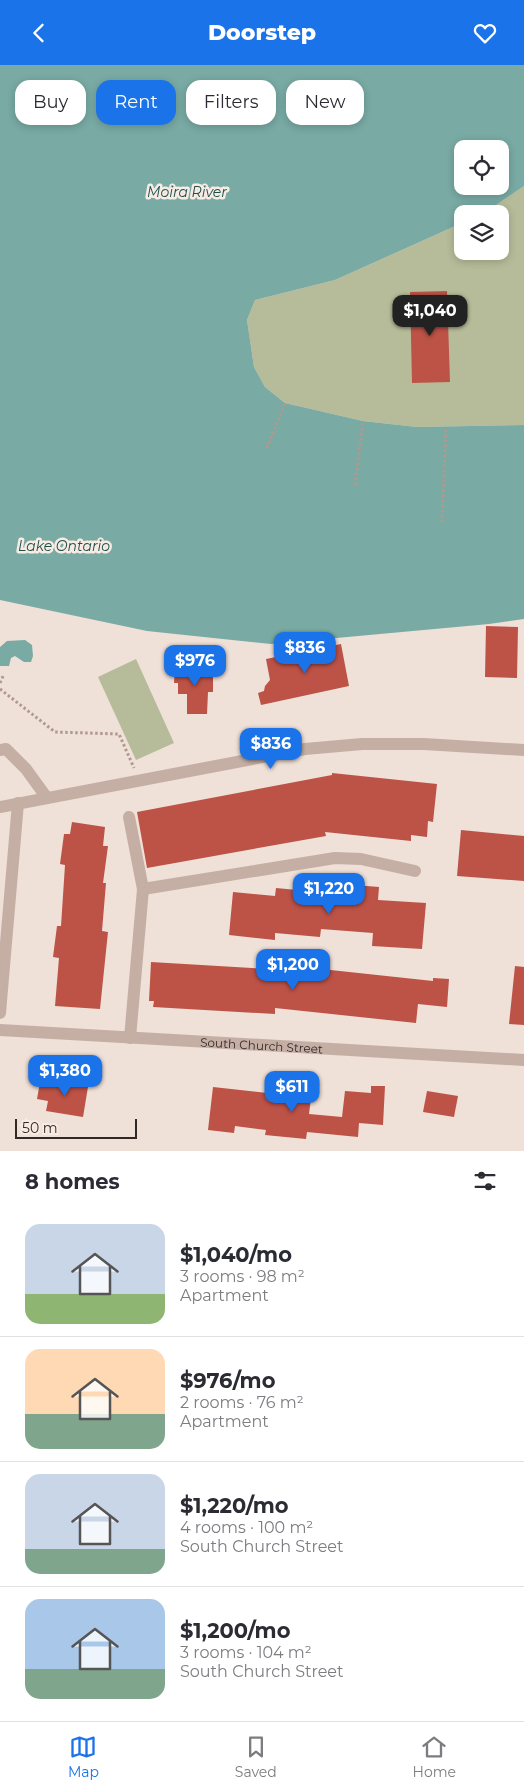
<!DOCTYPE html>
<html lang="en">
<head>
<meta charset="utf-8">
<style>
	body { margin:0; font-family:Montserrat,sans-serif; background:#f2f2f3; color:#2b2b33; height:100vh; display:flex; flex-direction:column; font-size:19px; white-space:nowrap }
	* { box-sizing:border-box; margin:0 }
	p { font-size:16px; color:#7c7c81 }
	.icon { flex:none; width:28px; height:28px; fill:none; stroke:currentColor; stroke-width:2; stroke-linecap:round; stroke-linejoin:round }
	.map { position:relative; height:1086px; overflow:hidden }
	.sheet { display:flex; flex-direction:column; background:#fff; flex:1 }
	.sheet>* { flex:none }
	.hud { position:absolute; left:15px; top:15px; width:495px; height:45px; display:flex; gap:10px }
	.buttons { position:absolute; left:454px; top:75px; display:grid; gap:10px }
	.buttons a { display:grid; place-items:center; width:55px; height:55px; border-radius:10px; background:#fff; box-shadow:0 2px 8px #0003; font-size:25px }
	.scale { position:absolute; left:15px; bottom:12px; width:122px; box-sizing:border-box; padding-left:5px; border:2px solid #322826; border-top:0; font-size:14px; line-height:18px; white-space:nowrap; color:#322826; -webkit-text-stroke:4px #f7ebe3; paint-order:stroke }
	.price { position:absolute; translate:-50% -42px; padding:0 11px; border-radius:10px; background:#1a73e8; color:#fff; font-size:16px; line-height:32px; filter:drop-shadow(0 1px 2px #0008) }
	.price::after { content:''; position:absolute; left:50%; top:30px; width:15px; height:11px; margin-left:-8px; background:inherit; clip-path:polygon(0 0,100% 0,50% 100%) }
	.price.selected { background:#222; color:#fff }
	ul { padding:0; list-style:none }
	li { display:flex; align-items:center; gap:15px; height:125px; padding:0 25px }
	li+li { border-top:1px solid #e1e1e2 }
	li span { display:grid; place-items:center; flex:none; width:140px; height:100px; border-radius:15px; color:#555 }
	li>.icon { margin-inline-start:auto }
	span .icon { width:60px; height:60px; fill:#fffc; stroke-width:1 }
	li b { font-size:21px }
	h2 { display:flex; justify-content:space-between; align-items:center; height:60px; padding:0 25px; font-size:21px }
	.chip { padding:0 18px; border-radius:15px; background:#fff; box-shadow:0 2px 8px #0003; font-size:18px; line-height:45px }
	.chip.selected { background:#1a73e8; color:#fff }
	header { display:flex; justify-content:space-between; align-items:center; height:65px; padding:0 25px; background:#1a73e8; color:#fff; font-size:22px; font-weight:800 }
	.tabs { display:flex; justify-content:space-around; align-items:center; height:70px; border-top:1px solid #e1e1e2; background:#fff; font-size:14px; color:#7c7c81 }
	.tabs a { display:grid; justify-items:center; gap:2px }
	.tabs .selected { color:#1a73e8 }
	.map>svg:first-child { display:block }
	.green { fill:#b6bc99 }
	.water { fill:#79aaa4; fill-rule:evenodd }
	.building { fill:#bd5247 }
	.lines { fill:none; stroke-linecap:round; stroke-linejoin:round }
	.path { stroke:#b1998f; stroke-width:3; stroke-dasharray:2.5 2.5; stroke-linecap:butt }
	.minor { stroke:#c5afa5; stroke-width:12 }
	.labels { text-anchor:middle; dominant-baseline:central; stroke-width:5; stroke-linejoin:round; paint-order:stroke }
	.street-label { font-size:12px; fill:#322826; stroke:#f7ebe3 }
	.water-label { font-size:14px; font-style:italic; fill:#1e504c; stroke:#f7ebe3 }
</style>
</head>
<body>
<header><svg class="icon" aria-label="back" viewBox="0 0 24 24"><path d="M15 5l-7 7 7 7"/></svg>Doorstep<svg class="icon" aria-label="heart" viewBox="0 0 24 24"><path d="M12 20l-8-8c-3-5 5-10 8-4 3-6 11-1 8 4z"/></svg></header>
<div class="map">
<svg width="524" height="1086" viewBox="0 0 524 1086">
	<rect width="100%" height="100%" fill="#efe0d8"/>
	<!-- green -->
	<g class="green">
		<path d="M524,121V360L417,362L363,356L285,338L265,322L254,302L247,255L255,235L335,215L462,158V186H500V149H483Z"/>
		<path d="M136,594L174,678L136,695L98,612Z"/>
	</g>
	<!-- water -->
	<g class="water">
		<path d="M0,0H524V121L483,149H462V158L335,215L255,235L247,255L254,302L265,322L285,338L363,356L417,362L524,360V554L489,559L271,579L147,566L0,535ZM462,84H500V121H462Z"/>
		<path d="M25,575L32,580L33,591L31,597H24L15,591L11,593L9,601H0V582L7,576Z"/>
	</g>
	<!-- building -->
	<g class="building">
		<path d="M447,226L450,317L412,318L410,227Z"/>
		<path d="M486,561L518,562L517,613L485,612Z"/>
		<path d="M341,579L349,621L261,640L258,628L264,626L265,621L270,615L266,594Z"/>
		<path d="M175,601H213V627H208L207,649H187V629H178V618H174Z"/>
		<path d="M332,708L437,719L433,757L428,756L427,772L411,770V776L325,767L326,771L147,803L137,747L332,710Z"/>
		<path d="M72,757L105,762L103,781H108L103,818H106L102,866L108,867L100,944L55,941L59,893L53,892L57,861H61L65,800L60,799L64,769H70Z"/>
		<path d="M461,765L524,771V816L457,811Z"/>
		<path d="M330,818L379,822L378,835L426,838L422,884L372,881L373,868L321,864L320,872L275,868V875L229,870L233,827L275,831L276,823L329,828Z"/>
		<path d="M151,897L284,905V900L433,916V913L449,914L447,942L418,939L416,958L275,943V949L153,942L154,936H149Z"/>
		<path d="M515,901L524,902V960L509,959Z"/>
		<path d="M66,1012L89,1016L83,1052L46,1046L48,1036L37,1034L40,1017L65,1021Z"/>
		<path d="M371,1021H385L383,1060L359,1058L358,1072L307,1067L306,1074L265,1070L266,1065L235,1061L234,1068L208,1065L213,1022L311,1033L309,1049L342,1052L345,1026L371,1028Z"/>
		<path d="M427,1026L458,1031L454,1052L423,1047Z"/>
	</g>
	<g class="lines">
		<!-- path -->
		<g class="path">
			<path d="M267,383L285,338"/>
			<path d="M355,420L363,356"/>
			<path d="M442,457L446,362"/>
			<path d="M0,618L4,609"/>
			<path d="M0,624L55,667L119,669L134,703"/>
		</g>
		<!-- minor -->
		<g class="minor">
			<path d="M0,685L6,684L26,704L47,733"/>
			<path d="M0,742L305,684L362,679H424L524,685"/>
			<path d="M129,752L143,824L130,973"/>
			<path d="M143,824L335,793L361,794L415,806"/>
			<path d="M0,948L18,738"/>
			<path id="s1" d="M0,965L524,995"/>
		</g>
	</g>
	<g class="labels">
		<!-- street labels -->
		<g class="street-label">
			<text stroke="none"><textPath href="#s1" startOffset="262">South Church Street</textPath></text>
		</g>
		<!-- water labels -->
		<g class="water-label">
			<text x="187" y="127">Moira River</text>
			<text x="64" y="481">Lake Ontario</text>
		</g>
	</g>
</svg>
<div class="buttons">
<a><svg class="icon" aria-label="locate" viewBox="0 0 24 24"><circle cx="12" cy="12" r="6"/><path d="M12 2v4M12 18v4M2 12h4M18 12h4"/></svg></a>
<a><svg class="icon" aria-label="layers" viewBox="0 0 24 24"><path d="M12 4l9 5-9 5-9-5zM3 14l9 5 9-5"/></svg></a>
</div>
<div class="scale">50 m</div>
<b class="price selected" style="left:430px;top:272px">$1,040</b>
<b class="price" style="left:305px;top:609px">$836</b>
<b class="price" style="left:195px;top:622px">$976</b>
<b class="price" style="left:271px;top:705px">$836</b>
<b class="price" style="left:329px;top:850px">$1,220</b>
<b class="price" style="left:293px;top:926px">$1,200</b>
<b class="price" style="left:65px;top:1032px">$1,380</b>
<b class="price" style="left:292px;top:1048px">$611</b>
<div class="hud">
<a class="chip">Buy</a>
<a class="chip selected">Rent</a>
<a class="chip">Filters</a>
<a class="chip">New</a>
</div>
</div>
<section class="sheet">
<h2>8 homes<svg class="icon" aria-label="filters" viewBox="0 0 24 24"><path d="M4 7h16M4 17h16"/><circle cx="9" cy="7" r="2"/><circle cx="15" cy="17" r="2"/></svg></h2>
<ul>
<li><span style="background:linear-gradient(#c9d6e8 70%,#8fb573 0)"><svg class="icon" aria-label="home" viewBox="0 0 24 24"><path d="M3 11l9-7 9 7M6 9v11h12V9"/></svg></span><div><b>$1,040/mo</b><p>3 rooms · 98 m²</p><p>Apartment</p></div></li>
<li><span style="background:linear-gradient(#ffd9b3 65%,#7fa58c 0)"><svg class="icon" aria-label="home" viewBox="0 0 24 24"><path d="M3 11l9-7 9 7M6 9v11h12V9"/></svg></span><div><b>$976/mo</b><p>2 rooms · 76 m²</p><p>Apartment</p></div></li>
<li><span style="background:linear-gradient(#c9d6e8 75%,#7fa58c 0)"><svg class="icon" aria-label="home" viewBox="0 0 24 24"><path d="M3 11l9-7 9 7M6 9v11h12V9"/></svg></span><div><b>$1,220/mo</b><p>4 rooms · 100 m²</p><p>South Church Street</p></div></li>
<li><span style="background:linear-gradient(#a9c7e8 70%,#7fa58c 0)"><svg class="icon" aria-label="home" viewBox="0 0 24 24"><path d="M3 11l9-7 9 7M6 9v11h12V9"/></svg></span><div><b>$1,200/mo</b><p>3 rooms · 104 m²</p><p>South Church Street</p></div></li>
</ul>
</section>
<nav class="tabs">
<a class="selected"><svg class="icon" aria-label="map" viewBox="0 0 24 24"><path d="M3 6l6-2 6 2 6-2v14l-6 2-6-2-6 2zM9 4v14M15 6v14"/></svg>Map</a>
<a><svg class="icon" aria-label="saved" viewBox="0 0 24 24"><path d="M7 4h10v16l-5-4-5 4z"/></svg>Saved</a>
<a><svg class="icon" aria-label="home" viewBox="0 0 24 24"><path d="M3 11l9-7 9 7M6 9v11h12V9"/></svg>Home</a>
</nav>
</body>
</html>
